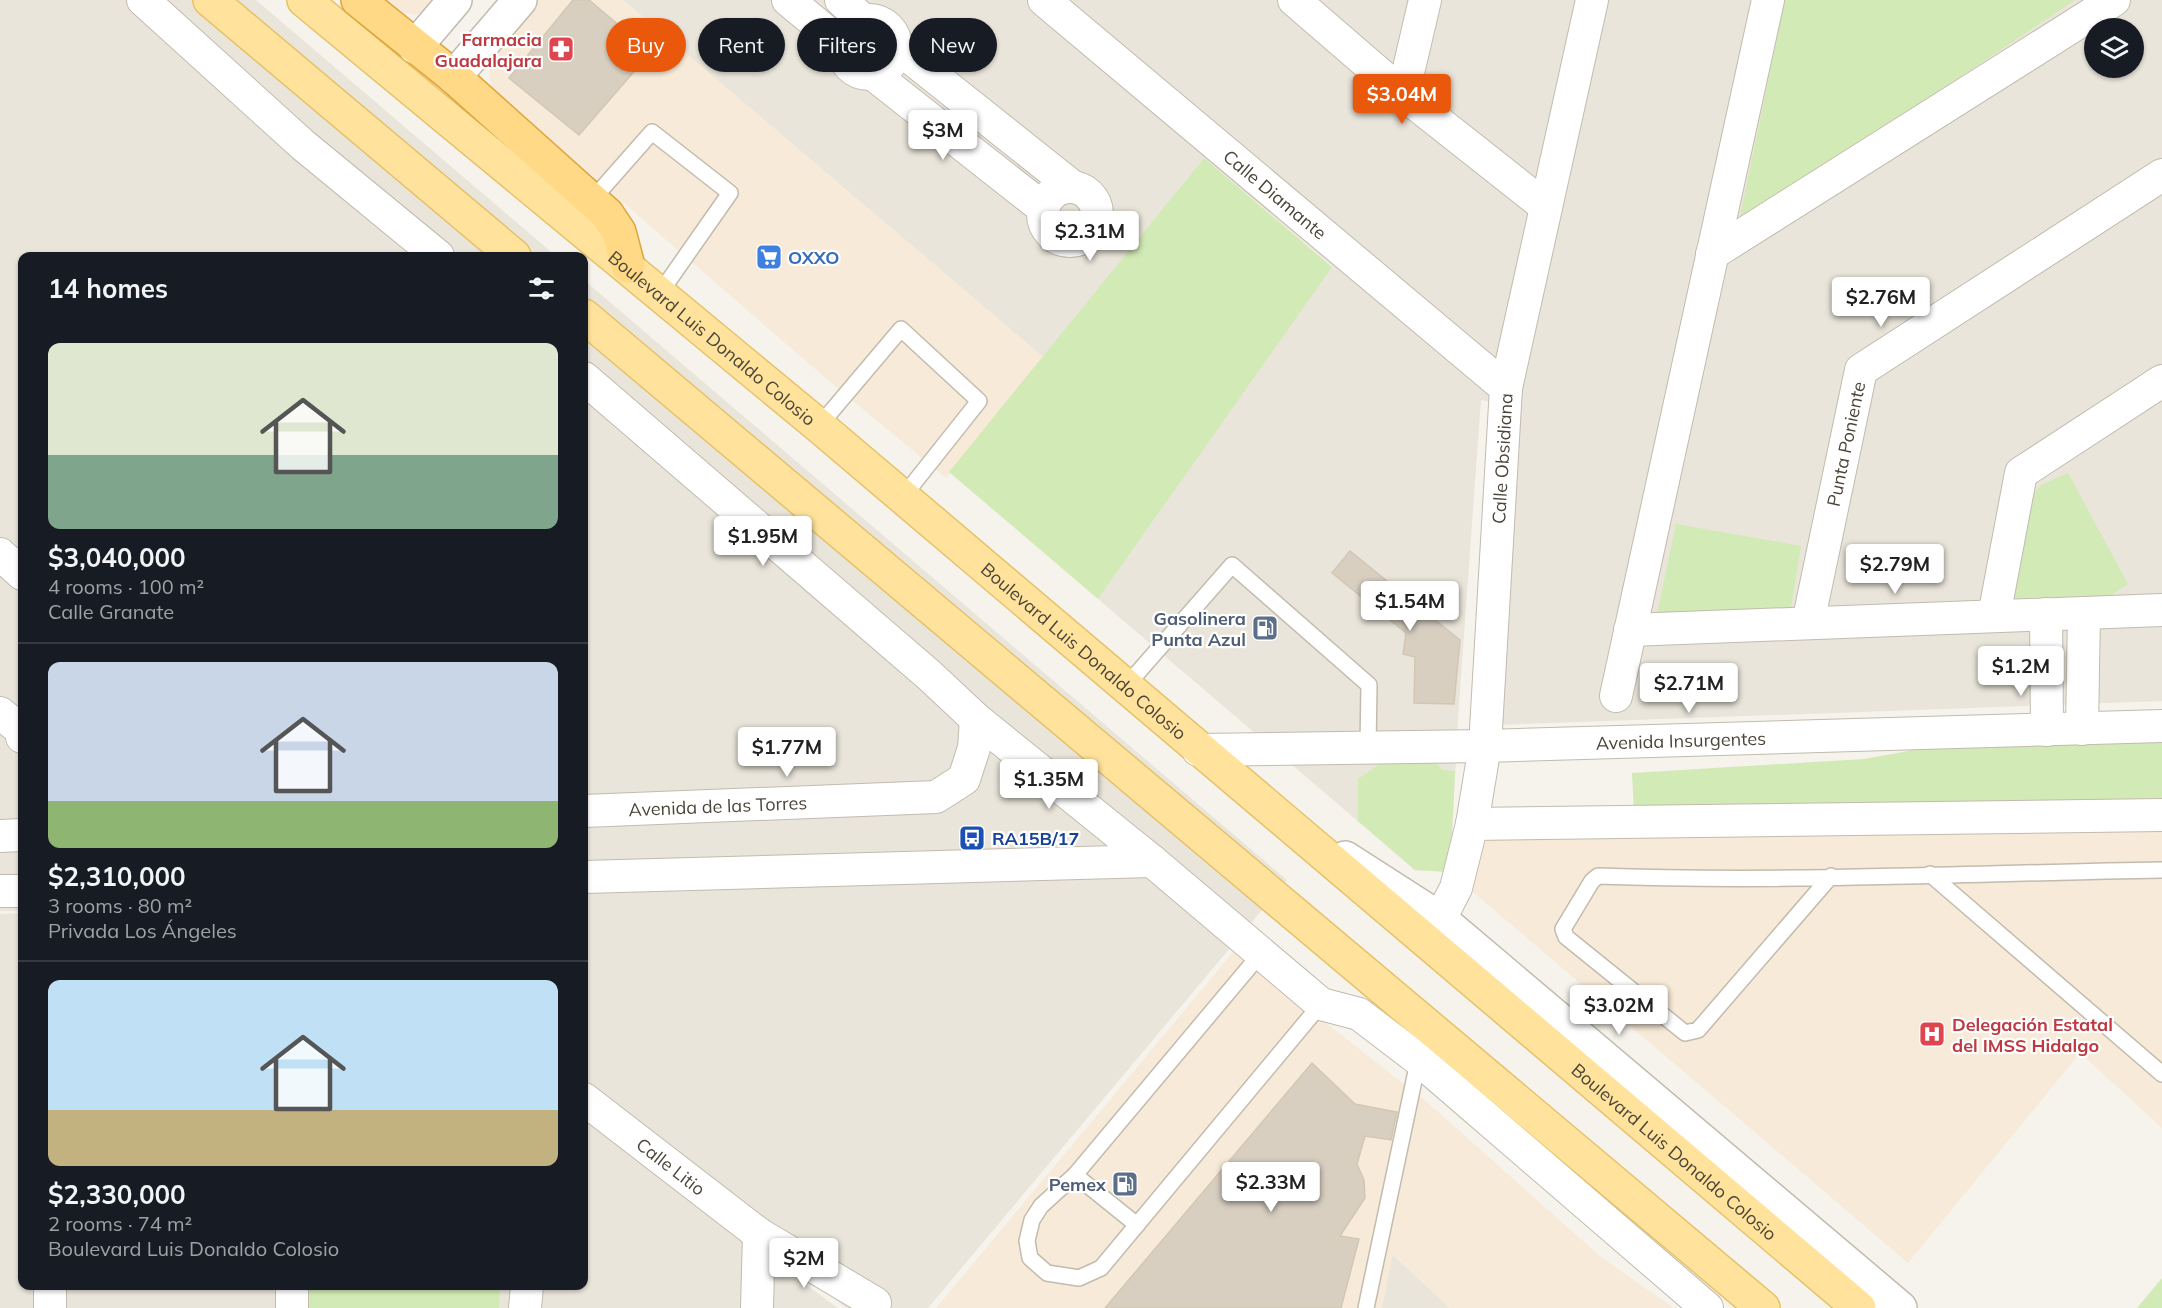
<!DOCTYPE html>
<html lang="en">
<head>
<meta charset="utf-8">
<style>
	body { margin:0; font-family:Mulish,sans-serif; background:#20242c; color:#f1f3f6; height:100vh; display:flex; flex-direction:column; font-size:22px; white-space:nowrap }
	* { box-sizing:border-box; margin:0 }
	p { font-size:20px; color:#9ea1a6 }
	.icon { flex:none; width:33px; height:33px; fill:none; stroke:currentColor; stroke-width:2; stroke-linecap:round; stroke-linejoin:round }
	.map { position:relative; flex:1; overflow:hidden }
	.panel { position:absolute; left:18px; top:252px; width:570px; height:1038px; display:flex; flex-direction:column; background:#171b24; border-radius:12px; box-shadow:0 2px 4px #0004 }
	.panel>* { flex:none }
	.top-card { position:absolute; left:606px; top:18px; width:570px; height:54px; display:flex; gap:12px }
	.tools { position:absolute; left:2084px; top:18px; display:grid; gap:12px }
	.tools a { display:grid; place-items:center; width:60px; height:60px; border-radius:50%; background:#171b24; box-shadow:0 2px 4px #0004; font-size:30px }
	.price { position:absolute; translate:-50% -51px; padding:0 14px; border-radius:6px; background:#fff; color:#222; font-size:20px; line-height:39px; filter:drop-shadow(0 2px 3px #0008) }
	.price::after { content:''; position:absolute; left:50%; top:36px; width:18px; height:14px; margin-left:-9px; background:inherit; clip-path:polygon(0 0,100% 0,50% 100%) }
	.price.active { background:#ea580c; color:#fff }
	ul { padding:0; list-style:none }
	li { display:grid; align-content:center; gap:12px; height:318px; padding:0 30px }
	li+li { border-top:2px solid #363941 }
	li span { display:grid; place-items:center; height:186px; border-radius:12px; color:#555 }
	li>.icon { margin-inline-start:auto }
	span .icon { width:108px; height:108px; fill:#fffc; stroke-width:1 }
	li b { font-size:26px }
	h2 { display:flex; justify-content:space-between; align-items:center; height:72px; padding:0 30px; font-size:26px }
	.tag { padding:0 21px; border-radius:27px; background:#171b24; box-shadow:0 2px 4px #0004; font-size:21px; line-height:54px }
	.tag.active { background:#ea580c; color:#fff }
	.map>svg:first-child { display:block }
	.residential { fill:#eae5da; fill-rule:evenodd }
	.commercial { fill:#f7ead8 }
	.green { fill:#d2eab5 }
	.building { fill:#d8cfc1; stroke:#d3c7b4; stroke-width:1.5 }
	.lines { fill:none; stroke-linecap:round; stroke-linejoin:round }
	.service-casing { stroke:#c2bbae; stroke-width:18 }
	.minor-casing { stroke:#c2bbae; stroke-width:34 }
	.tertiary-casing { stroke:#c2bbae; stroke-width:36 }
	.primary-casing { stroke:#e6c16a; stroke-width:36 }
	.trunk-casing { stroke:#e0a43c; stroke-width:36 }
	.service { stroke:#fff; stroke-width:15 }
	.minor { stroke:#fff; stroke-width:32 }
	.tertiary { stroke:#fff; stroke-width:33 }
	.primary { stroke:#ffe39c; stroke-width:33 }
	.trunk { stroke:#ffd985; stroke-width:33 }
	.labels { text-anchor:middle; dominant-baseline:central; stroke-width:4.5; stroke-linejoin:round; paint-order:stroke }
	.health-label { font-size:18px; font-weight:bold; fill:#be3a42; stroke:#fff; text-anchor:end }
	.street-label { font-size:18px; fill:#4b4439; stroke:#fff }
	.shop-label { font-size:18px; font-weight:bold; fill:#366cbe; stroke:#fff; text-anchor:start }
	.service-label { font-size:18px; font-weight:bold; fill:#4e5e75; stroke:#fff; text-anchor:end }
	.transit-label { font-size:18px; font-weight:bold; fill:#164399; stroke:#fff; text-anchor:start }
</style>
</head>
<body>
<div class="map">
<svg width="2162" height="1308" viewBox="0 0 2162 1308">
	<rect width="100%" height="100%" fill="#f6f3ec"/>
	<!-- residential -->
	<g class="residential">
		<path d="M0,0H256L556,256H22V573L0,554Z"/>
		<path d="M623,0H2162V701L1498,725L1517,407L1481,400L1459,704L1450,872L1415,870L1098,599L1332,266L1204,158L1043,357ZM2094,28H2133V68H2094Z"/>
		<path d="M584,280L1287,880L928,1308H846L584,1095Z"/>
		<path d="M0,557L22,576V911H0Z"/>
		<path d="M22,913V1286H584V1099L755,1238L754,1308H0V914Z"/>
		<path d="M1392,1254L1450,1308H1382Z"/>
		<path d="M773,1261L838,1308H772Z"/>
	</g>
	<!-- commercial -->
	<g class="commercial">
		<path d="M384,0H441L437,6L416,15L397,11Z"/>
		<path d="M538,0H623L1043,357L946,478L829,381L491,88L488,59Z"/>
		<path d="M2162,825V1128L2080,1053L1908,1263L1466,886L1486,833Z"/>
		<path d="M1234,951L1427,1102L1601,1257L1674,1308H1450L1393,1254L1382,1308H936Z"/>
	</g>
	<!-- green -->
	<g class="green">
		<path d="M1785,0H2075L1738,226Z"/>
		<path d="M1204,158L1332,267L1098,599L949,472Z"/>
		<path d="M2068,473L2128,584L2110,596L2010,598L2031,496L2041,485Z"/>
		<path d="M1676,524L1801,546L1791,608L1657,614Z"/>
		<path d="M2162,739V798L1634,814L1632,773L1864,759L1930,747Z"/>
		<path d="M1381,763H1436L1442,770L1455,771L1450,872L1415,870L1358,821V779Z"/>
		<path d="M2162,1278V1308H2137Z"/>
		<path d="M310,1286H500L499,1308H309Z"/>
	</g>
	<!-- building -->
	<g class="building">
		<path d="M573,0H589L651,52L579,135L509,78Z"/>
		<path d="M1350,551L1460,640L1454,704L1414,703L1415,657L1403,654L1406,633L1332,573Z"/>
		<path d="M1312,1063L1355,1104L1397,1112L1391,1140L1365,1136L1357,1164L1364,1180L1365,1198L1340,1236L1359,1239L1341,1308H1105Z"/>
	</g>
	<g class="lines">
		<defs>
			<g id="service">
				<path d="M592,200L652,132L730,193L660,293"/>
				<path d="M819,426L901,329L979,401L902,498"/>
				<path d="M1126,686L1232,565L1369,685L1368,747"/>
				<path d="M1930,874L2162,1074"/>
				<path d="M1831,876L1698,1030L1685,1033L1566,937L1563,929L1592,881L1598,876C1786,883 1974,873 2162,870"/>
				<path d="M1262,952L1075,1175L1041,1206L1032,1220L1027,1241L1030,1258L1047,1273L1079,1278L1101,1268L1321,1004"/>
				<path d="M1075,1175L1137,1225"/>
				<path d="M1366,1308L1419,1057"/>
			</g>
			<g id="minor">
				<path d="M143,0L303,145L438,256"/>
				<path d="M788,0L841,44"/>
				<path d="M841,0L863,20"/>
				<path id="s1" d="M1044,0L1506,388"/>
				<path d="M1294,0L1403,94L1546,207"/>
				<circle cx="869" cy="47" r="27"/>
				<path d="M897,47L1073,187"/>
				<path d="M874,75L1043,208"/>
				<path d="M1403,94L1425,0"/>
				<circle cx="1070" cy="214" r="27"/>
				<path d="M1712,254L2114,0"/>
				<path d="M584,378L929,675L976,719L1152,861L1321,1004L1359,1014L1418,1059L1707,1308"/>
				<path d="M0,554L22,574"/>
				<path d="M2046,614L2047,730"/>
				<path d="M1994,616L2021,473L2162,381"/>
				<path id="s2" d="M1808,623L1861,370L2162,175"/>
				<path d="M1630,630L2162,610"/>
				<path d="M1616,696L1768,0"/>
				<path d="M0,713L20,729L22,737"/>
				<path d="M2082,729L2084,613"/>
				<path id="s3" d="M1198,750L1485,746L2162,726"/>
				<path id="s4" d="M584,811L936,797L964,779L974,748L976,719"/>
				<path d="M1472,824L2162,815"/>
				<path d="M0,836L22,835"/>
				<path d="M584,877L1152,861"/>
				<path d="M0,891H22"/>
				<path id="s5" d="M1440,919L1456,888L1472,824L1485,746L1506,388L1592,0"/>
				<path id="s6" d="M584,1099L759,1234L875,1303"/>
				<path d="M50,1308V1286"/>
				<path d="M292,1308V1286"/>
				<path d="M525,1308L527,1286"/>
				<path d="M757,1308L759,1234"/>
			</g>
			<g id="tertiary">
				<path d="M415,47L455,0"/>
				<path d="M454,77L520,0"/>
				<path d="M1345,858L1440,919L1900,1308"/>
			</g>
			<g id="primary">
				<path d="M210,0L514,256"/>
				<path id="s7" d="M304,0L819,426L1859,1308"/>
				<path d="M584,316L1763,1308"/>
			</g>
			<path id="trunk" d="M358,0L454,77L607,214L619,232L628,266"/>
		</defs>
		<!-- service casing -->
		<use href="#service" class="service-casing"/>
		<!-- minor casing -->
		<use href="#minor" class="minor-casing"/>
		<!-- tertiary casing -->
		<use href="#tertiary" class="tertiary-casing"/>
		<!-- primary casing -->
		<use href="#primary" class="primary-casing"/>
		<!-- trunk casing -->
		<use href="#trunk" class="trunk-casing"/>
		<!-- service -->
		<use href="#service" class="service"/>
		<!-- minor -->
		<use href="#minor" class="minor"/>
		<!-- tertiary -->
		<use href="#tertiary" class="tertiary"/>
		<!-- primary -->
		<use href="#primary" class="primary"/>
		<!-- trunk -->
		<use href="#trunk" class="trunk"/>
	</g>
	<!-- icons -->
	<defs>
		<symbol id="pharmacy-square" viewBox="-11 -11 22 22"><rect x="-9" y="-9" width="18" height="18" rx="4" fill="#e0444e" stroke="#fff"/><path d="M-2-6h4v4h4v4h-4v4h-4v-4h-4v-4h4Z" fill="#fff"/></symbol>
		<symbol id="supermarket-square" viewBox="-11 -11 22 22"><rect x="-9" y="-9" width="18" height="18" rx="4" fill="#3f7fe0" stroke="#fff"/><path d="M-6-5.5h2.5l.6 2H6L4.5 2H-2.5L-4.4-4H-6ZM-1.5 3.2a1.3 1.3 0 1 0 .1 0ZM3 3.2a1.3 1.3 0 1 0 .1 0Z" fill="#fff"/></symbol>
		<symbol id="fuel-square" viewBox="-11 -11 22 22"><rect x="-9" y="-9" width="18" height="18" rx="4" fill="#5c6f8a" stroke="#fff"/><path d="M-5.5-6h7V0h2V4h1.3V-2.5L3-4.5l.8-.8L6-3V5H2.5V1h-1V6h-7ZM-4.2-4.7v3.2H.2V-4.7Z" fill="#fff"/></symbol>
		<symbol id="bus-square" viewBox="-11 -11 22 22"><rect x="-9" y="-9" width="18" height="18" rx="4" fill="#1a4fb4" stroke="#fff"/><path d="M-5-6H5V4H4V6H2V4H-2V6H-4V4H-5ZM-3.5-4V0h7V-4ZM-3.5 1.2v1.5H-2V1.2ZM2 1.2v1.5H3.5V1.2Z" fill="#fff"/></symbol>
		<symbol id="hospital-square" viewBox="-11 -11 22 22"><rect x="-9" y="-9" width="18" height="18" rx="4" fill="#e0444e" stroke="#fff"/><path d="M-5-5h3v3.5h4V-5h3V5h-3V1.5h-4V5h-3Z" fill="#fff"/></symbol>
	</defs>
	<g fill-rule="evenodd">
		<use href="#pharmacy-square" x="546" y="34" width="30" height="30"/>
		<use href="#supermarket-square" x="754" y="242" width="30" height="30"/>
		<use href="#fuel-square" x="1250" y="613" width="30" height="30"/>
		<use href="#bus-square" x="957" y="823" width="30" height="30"/>
		<use href="#hospital-square" x="1917" y="1019" width="30" height="30"/>
		<use href="#fuel-square" x="1110" y="1169" width="30" height="30"/>
	</g>
	<g class="labels">
		<!-- health labels -->
		<g class="health-label">
			<text x="542" y="39">Farmacia<tspan x="542" dy="21">Guadalajara</tspan></text>
			<text x="1952" y="1024" text-anchor="start">Delegación Estatal<tspan x="1952" dy="21">del IMSS Hidalgo</tspan></text>
		</g>
		<!-- street labels -->
		<g class="street-label">
			<text stroke="none"><textPath href="#s1" startOffset="302">Calle Diamante</textPath></text>
			<text stroke="none"><textPath href="#s7" startOffset="530">Boulevard Luis Donaldo Colosio</textPath></text>
			<text stroke="none"><textPath href="#s2" startOffset="183">Punta Poniente</textPath></text>
			<text stroke="none"><textPath href="#s5" startOffset="468">Calle Obsidiana</textPath></text>
			<text stroke="none"><textPath href="#s7" startOffset="1016">Boulevard Luis Donaldo Colosio</textPath></text>
			<text stroke="none"><textPath href="#s3" startOffset="483">Avenida Insurgentes</textPath></text>
			<text stroke="none"><textPath href="#s4" startOffset="134">Avenida de las Torres</textPath></text>
			<text stroke="none"><textPath href="#s7" startOffset="1790">Boulevard Luis Donaldo Colosio</textPath></text>
			<text stroke="none"><textPath href="#s6" startOffset="110">Calle Litio</textPath></text>
		</g>
		<!-- shop labels -->
		<g class="shop-label">
			<text x="788" y="257">OXXO</text>
		</g>
		<!-- service labels -->
		<g class="service-label">
			<text x="1246" y="618">Gasolinera<tspan x="1246" dy="21">Punta Azul</tspan></text>
			<text x="1106" y="1184">Pemex</text>
		</g>
		<!-- transit labels -->
		<g class="transit-label">
			<text x="992" y="838">RA15B/17</text>
		</g>
	</g>
</svg>
<div class="tools">
<a><svg class="icon" aria-label="layers" viewBox="0 0 24 24"><path d="M12 4l9 5-9 5-9-5zM3 14l9 5 9-5"/></svg></a>
</div>
<b class="price active" style="left:1402px;top:125px">$3.04M</b>
<b class="price" style="left:943px;top:161px">$3M</b>
<b class="price" style="left:1090px;top:262px">$2.31M</b>
<b class="price" style="left:1881px;top:328px">$2.76M</b>
<b class="price" style="left:763px;top:567px">$1.95M</b>
<b class="price" style="left:1895px;top:595px">$2.79M</b>
<b class="price" style="left:1410px;top:632px">$1.54M</b>
<b class="price" style="left:2021px;top:697px">$1.2M</b>
<b class="price" style="left:1689px;top:714px">$2.71M</b>
<b class="price" style="left:787px;top:778px">$1.77M</b>
<b class="price" style="left:1049px;top:810px">$1.35M</b>
<b class="price" style="left:1619px;top:1036px">$3.02M</b>
<b class="price" style="left:1271px;top:1213px">$2.33M</b>
<b class="price" style="left:804px;top:1289px">$2M</b>
<div class="top-card">
<a class="tag active">Buy</a>
<a class="tag">Rent</a>
<a class="tag">Filters</a>
<a class="tag">New</a>
</div>
<section class="panel">
<h2>14 homes<svg class="icon" aria-label="filters" viewBox="0 0 24 24"><path d="M4 7h16M4 17h16"/><circle cx="9" cy="7" r="2"/><circle cx="15" cy="17" r="2"/></svg></h2>
<ul>
<li><span style="background:linear-gradient(#dfe7d0 60%,#7fa58c 0)"><svg class="icon" aria-label="home" viewBox="0 0 24 24"><path d="M3 11l9-7 9 7M6 9v11h12V9"/></svg></span><div><b>$3,040,000</b><p>4 rooms · 100 m²</p><p>Calle Granate</p></div></li>
<li><span style="background:linear-gradient(#c9d6e8 75%,#8fb573 0)"><svg class="icon" aria-label="home" viewBox="0 0 24 24"><path d="M3 11l9-7 9 7M6 9v11h12V9"/></svg></span><div><b>$2,310,000</b><p>3 rooms · 80 m²</p><p>Privada Los Ángeles</p></div></li>
<li><span style="background:linear-gradient(#bfe0f5 70%,#c2b280 0)"><svg class="icon" aria-label="home" viewBox="0 0 24 24"><path d="M3 11l9-7 9 7M6 9v11h12V9"/></svg></span><div><b>$2,330,000</b><p>2 rooms · 74 m²</p><p>Boulevard Luis Donaldo Colosio</p></div></li>
</ul>
</section>
</div>
</body>
</html>
